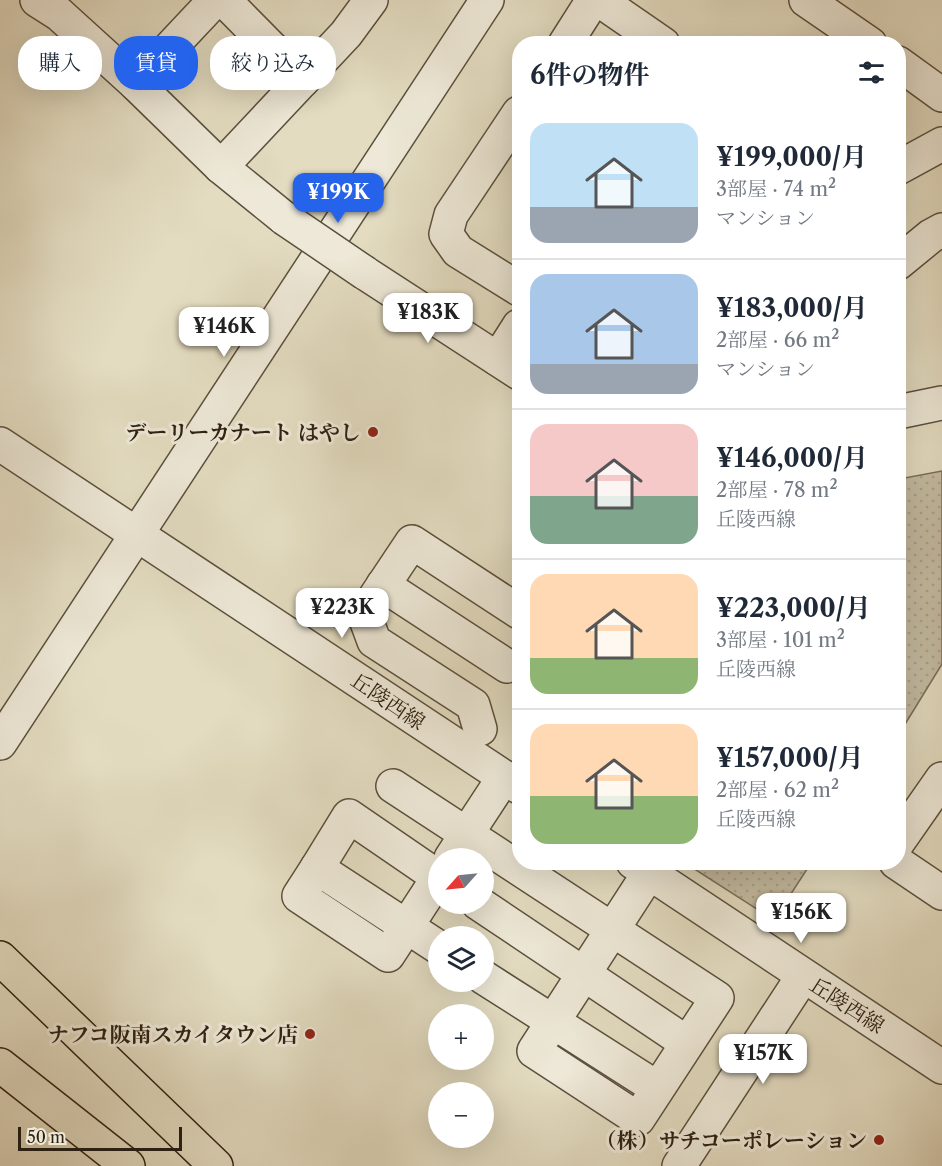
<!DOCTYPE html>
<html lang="ja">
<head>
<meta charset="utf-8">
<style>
	body { margin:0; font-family:"Libre Caslon Text","Noto Serif JP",serif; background:#f6f6f7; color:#1f2937; height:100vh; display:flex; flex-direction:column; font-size:22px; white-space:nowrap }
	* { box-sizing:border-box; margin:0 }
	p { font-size:20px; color:#747a83 }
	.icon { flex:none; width:33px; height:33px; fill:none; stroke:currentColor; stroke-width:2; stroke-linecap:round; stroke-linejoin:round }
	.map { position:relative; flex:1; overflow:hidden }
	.details { position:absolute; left:512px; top:36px; width:394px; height:834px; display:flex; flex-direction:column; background:#fff; border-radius:24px; box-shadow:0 6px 24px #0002 }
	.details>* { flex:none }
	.top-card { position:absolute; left:18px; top:36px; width:404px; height:54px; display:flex; gap:12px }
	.needle { width:39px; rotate:243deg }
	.tools { position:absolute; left:428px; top:848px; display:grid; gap:12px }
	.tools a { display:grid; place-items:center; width:66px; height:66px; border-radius:50%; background:#fff; box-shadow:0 6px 24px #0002; font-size:30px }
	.scale { position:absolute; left:18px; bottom:15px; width:164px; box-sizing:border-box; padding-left:6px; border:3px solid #2e2111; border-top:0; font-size:16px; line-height:21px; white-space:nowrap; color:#2e2111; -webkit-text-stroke:4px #ede8d7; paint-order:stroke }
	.price { position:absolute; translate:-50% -51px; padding:0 14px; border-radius:12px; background:#fff; color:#222; font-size:20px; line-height:39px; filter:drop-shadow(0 2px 3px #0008) }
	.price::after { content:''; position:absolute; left:50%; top:36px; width:18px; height:14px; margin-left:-9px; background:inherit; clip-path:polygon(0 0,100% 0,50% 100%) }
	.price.active { background:#2563eb; color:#fff }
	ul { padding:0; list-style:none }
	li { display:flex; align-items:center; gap:18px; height:150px; padding:0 18px }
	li+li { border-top:2px solid #e0e1e3 }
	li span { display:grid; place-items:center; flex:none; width:168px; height:120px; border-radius:18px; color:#555 }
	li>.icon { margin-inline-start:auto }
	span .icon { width:72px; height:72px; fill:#fffc; stroke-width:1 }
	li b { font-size:26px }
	h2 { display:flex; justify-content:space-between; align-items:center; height:72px; padding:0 18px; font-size:26px }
	.tag { padding:0 21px; border-radius:24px; background:#fff; box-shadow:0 6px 24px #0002; font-size:21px; line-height:54px }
	.tag.active { background:#2563eb; color:#fff }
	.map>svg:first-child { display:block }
	.park { fill:url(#park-dots); stroke:#796e5a; stroke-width:1.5 }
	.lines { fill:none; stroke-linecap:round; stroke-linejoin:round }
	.minor-casing { stroke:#5b503d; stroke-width:36 }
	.highway-casing { stroke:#2e2111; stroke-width:36 }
	.minor { stroke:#ede8d7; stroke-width:33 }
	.highway { stroke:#e3dcc1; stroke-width:33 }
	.minor-bridge-casing { stroke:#5b503d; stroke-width:36; stroke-linecap:butt }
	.minor-bridge { stroke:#ede8d7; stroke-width:33 }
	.poi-dot { fill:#8f2418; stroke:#ede8d7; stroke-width:2 }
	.labels { text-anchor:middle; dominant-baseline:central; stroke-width:6; stroke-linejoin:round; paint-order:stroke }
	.poi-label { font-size:21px; font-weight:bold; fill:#2e2111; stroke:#ede8d7; text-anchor:end }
	.street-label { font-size:21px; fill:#2e2111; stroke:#ede8d7 }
</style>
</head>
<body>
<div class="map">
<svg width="942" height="1166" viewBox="0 0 942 1166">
	<defs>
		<pattern id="park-dots" width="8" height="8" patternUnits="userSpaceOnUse" patternTransform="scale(1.5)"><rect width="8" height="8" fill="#c4bca3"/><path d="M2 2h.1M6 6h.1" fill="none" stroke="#a9a18b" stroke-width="1.8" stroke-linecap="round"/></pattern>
	</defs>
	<rect width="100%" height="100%" fill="#e3dcc1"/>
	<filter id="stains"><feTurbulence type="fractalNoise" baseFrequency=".00333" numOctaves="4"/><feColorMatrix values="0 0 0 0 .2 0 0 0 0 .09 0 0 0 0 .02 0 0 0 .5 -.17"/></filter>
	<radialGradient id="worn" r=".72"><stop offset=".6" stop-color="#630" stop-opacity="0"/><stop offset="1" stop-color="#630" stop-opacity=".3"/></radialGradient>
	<!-- park -->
	<g class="park">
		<path d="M942,471V664L899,734V479Z"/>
		<path d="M685,863H811L774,920Z"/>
	</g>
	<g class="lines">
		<defs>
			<g id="minor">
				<path d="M37,0L59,14L136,84L221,167L284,218"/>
				<path d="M224,0L303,80"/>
				<path d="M599,0L663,44"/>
				<path d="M806,0L870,44"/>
				<path d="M565,44L593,0"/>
				<path d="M898,63L942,95"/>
				<path d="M136,84L215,0"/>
				<path d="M519,113L451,215L446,234L458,251L519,289"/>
				<path d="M221,167L346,34L371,0"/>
				<path d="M898,168L942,144"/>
				<path d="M898,263L931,236L942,230"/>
				<path d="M365,273L519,373"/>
				<path d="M498,359L519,326"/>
				<path d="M898,412L942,403"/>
				<path d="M0,444L519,787"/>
				<path d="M383,585L507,666"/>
				<path d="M480,729L473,705L374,641L364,614L412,542L519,612"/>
				<path d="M0,743L487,0"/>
				<path d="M393,786L717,998L638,1119L534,1051C572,992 611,932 649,873"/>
				<path d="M898,842L942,779"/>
				<path d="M451,858L504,777"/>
				<path d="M633,862L942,1067"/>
				<path d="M896,862L942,893"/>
				<path d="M317,868L299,896L388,955L438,878"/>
				<path d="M438,877L349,816L317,868L438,947"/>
				<path d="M478,903L687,1043"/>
				<path d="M483,977L657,1088"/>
				<path d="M679,1166L803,976"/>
			</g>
			<g id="highway">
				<path d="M0,958L216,1166"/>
				<path d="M0,1065L128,1166"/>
			</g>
		</defs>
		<!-- minor casing -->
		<use href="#minor" class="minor-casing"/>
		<!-- highway casing -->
		<use href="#highway" class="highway-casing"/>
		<!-- minor -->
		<use href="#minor" class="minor"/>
		<!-- highway -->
		<use href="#highway" class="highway"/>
		<defs>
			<path id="minor-bridge" d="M284,218L365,273"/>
		</defs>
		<!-- minor-bridge casing -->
		<use href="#minor-bridge" class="minor-bridge-casing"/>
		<!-- minor-bridge -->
		<use href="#minor-bridge" class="minor-bridge"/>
	</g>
	<!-- markers -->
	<g class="poi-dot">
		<circle cx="373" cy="432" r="6"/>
		<circle cx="310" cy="1034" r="6"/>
		<circle cx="879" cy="1140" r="6"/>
	</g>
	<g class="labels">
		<!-- poi labels -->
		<g class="poi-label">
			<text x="361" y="432">デーリーカナート はやし</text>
			<text x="298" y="1034">ナフコ阪南スカイタウン店</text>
			<text x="867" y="1140">（株）サチコーポレーション</text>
		</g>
		<!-- street labels -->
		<g class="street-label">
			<text transform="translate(388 701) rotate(34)">丘陵西線</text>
			<text transform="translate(847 1005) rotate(33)">丘陵西線</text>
		</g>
	</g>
	<rect width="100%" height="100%" filter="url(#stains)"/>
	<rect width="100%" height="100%" fill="url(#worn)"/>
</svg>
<div class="tools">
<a><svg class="needle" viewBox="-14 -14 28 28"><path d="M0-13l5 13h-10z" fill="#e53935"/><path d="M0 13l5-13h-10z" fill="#747a83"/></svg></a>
<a><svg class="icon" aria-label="layers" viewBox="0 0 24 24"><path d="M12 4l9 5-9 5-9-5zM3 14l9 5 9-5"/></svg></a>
<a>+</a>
<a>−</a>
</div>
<div class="scale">50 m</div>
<b class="price active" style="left:338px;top:224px">¥199K</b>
<b class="price" style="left:428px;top:344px">¥183K</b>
<b class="price" style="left:224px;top:358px">¥146K</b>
<b class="price" style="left:342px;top:639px">¥223K</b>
<b class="price" style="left:801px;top:944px">¥156K</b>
<b class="price" style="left:763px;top:1085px">¥157K</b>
<div class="top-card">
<a class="tag">購入</a>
<a class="tag active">賃貸</a>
<a class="tag">絞り込み</a>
</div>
<section class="details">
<h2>6件の物件<svg class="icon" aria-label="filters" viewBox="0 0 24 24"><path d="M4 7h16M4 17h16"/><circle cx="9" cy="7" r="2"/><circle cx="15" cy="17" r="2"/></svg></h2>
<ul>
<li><span style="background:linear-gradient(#bfe0f5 70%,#9aa5b1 0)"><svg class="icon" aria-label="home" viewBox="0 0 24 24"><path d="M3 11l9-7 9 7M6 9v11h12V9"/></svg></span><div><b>¥199,000/月</b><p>3部屋 · 74 m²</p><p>マンション</p></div></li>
<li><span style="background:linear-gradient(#a9c7e8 75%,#9aa5b1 0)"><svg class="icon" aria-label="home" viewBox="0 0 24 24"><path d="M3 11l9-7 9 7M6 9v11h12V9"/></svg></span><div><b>¥183,000/月</b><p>2部屋 · 66 m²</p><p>マンション</p></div></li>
<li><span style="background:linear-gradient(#f6c9c9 60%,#7fa58c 0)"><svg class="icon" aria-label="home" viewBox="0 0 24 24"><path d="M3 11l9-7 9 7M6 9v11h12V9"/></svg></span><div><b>¥146,000/月</b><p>2部屋 · 78 m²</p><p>丘陵西線</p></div></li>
<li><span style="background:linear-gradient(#ffd9b3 70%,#8fb573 0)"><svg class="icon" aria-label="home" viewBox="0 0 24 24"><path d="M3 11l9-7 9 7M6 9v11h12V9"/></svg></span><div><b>¥223,000/月</b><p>3部屋 · 101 m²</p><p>丘陵西線</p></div></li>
<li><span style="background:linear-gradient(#ffd9b3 60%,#8fb573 0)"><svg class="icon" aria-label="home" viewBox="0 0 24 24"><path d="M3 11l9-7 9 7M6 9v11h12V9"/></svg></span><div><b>¥157,000/月</b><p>2部屋 · 62 m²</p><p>丘陵西線</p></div></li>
</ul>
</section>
</div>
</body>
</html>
